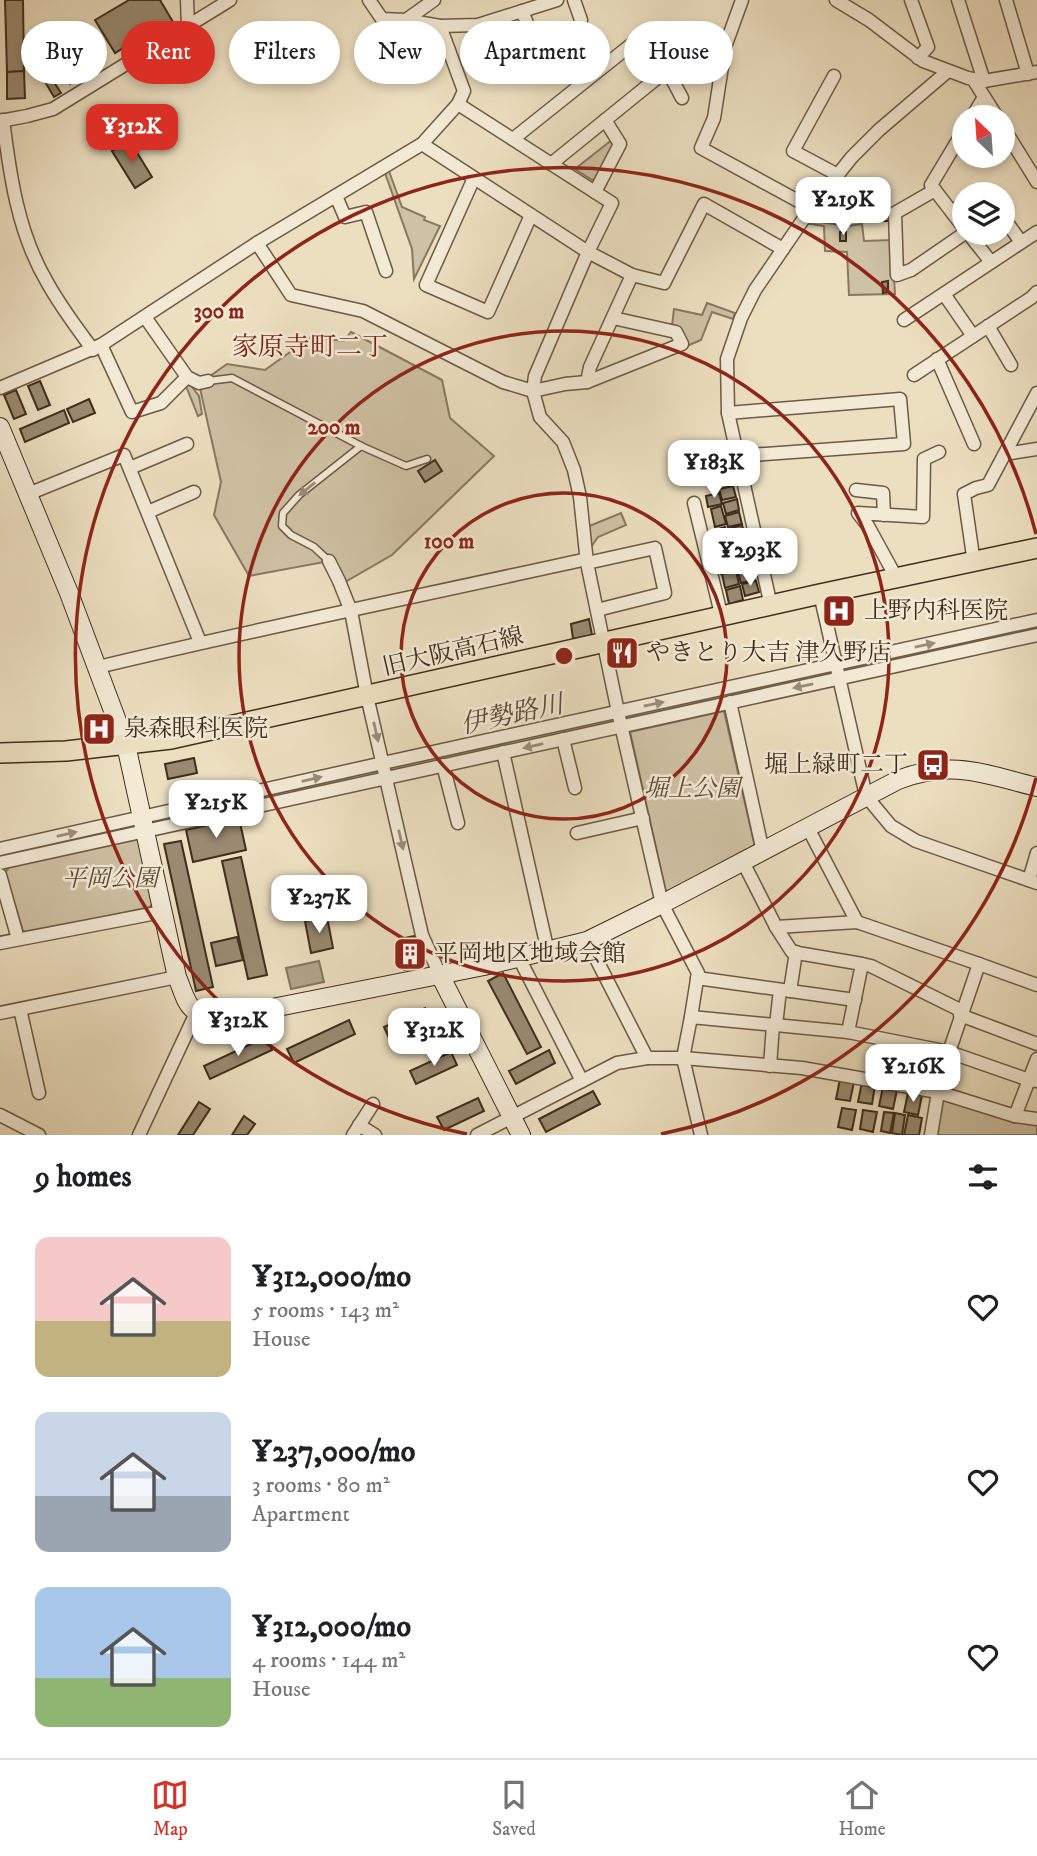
<!DOCTYPE html>
<html lang="en">
<head>
<meta charset="utf-8">
<style>
	body { margin:0; font-family:"IM FELL DW Pica","Noto Serif JP",serif; background:#f6f6f6; color:#202124; height:100vh; display:flex; flex-direction:column; font-size:26px; white-space:nowrap }
	* { box-sizing:border-box; margin:0 }
	p { font-size:23px; color:#757577 }
	.icon { flex:none; width:38px; height:38px; fill:none; stroke:currentColor; stroke-width:2; stroke-linecap:round; stroke-linejoin:round }
	.map { position:relative; height:1135px; overflow:hidden }
	.side { display:flex; flex-direction:column; background:#fff; flex:1 }
	.side>* { flex:none }
	.hud { position:absolute; left:21px; top:21px; width:996px; height:63px; display:flex; gap:14px }
	.needle { width:46px; rotate:335deg }
	.fabs { position:absolute; left:952px; top:105px; display:grid; gap:14px }
	.fabs a { display:grid; place-items:center; width:63px; height:63px; border-radius:50%; background:#fff; box-shadow:0 4px 10px #0003; font-size:35px }
	.price { position:absolute; translate:-50% -60px; padding:0 16px; border-radius:14px; background:#fff; color:#222; font-size:23px; line-height:46px; filter:drop-shadow(0 2px 4px #0008) }
	.price::after { content:''; position:absolute; left:50%; top:42px; width:21px; height:16px; margin-left:-10px; background:inherit; clip-path:polygon(0 0,100% 0,50% 100%) }
	.price.selected { background:#d93025; color:#fff }
	ul { padding:0; list-style:none }
	li { display:flex; align-items:center; gap:21px; height:175px; padding:0 35px }
	li span { display:grid; place-items:center; flex:none; width:196px; height:140px; border-radius:14px; color:#555 }
	li>.icon { margin-inline-start:auto }
	span .icon { width:84px; height:84px; fill:#fffc; stroke-width:1 }
	li b { font-size:30px }
	h2 { display:flex; justify-content:space-between; align-items:center; height:84px; padding:0 35px; font-size:30px }
	.chip { padding:0 24px; border-radius:32px; background:#fff; box-shadow:0 4px 10px #0003; font-size:24px; line-height:63px }
	.chip.selected { background:#d93025; color:#fff }
	.tabs { display:flex; justify-content:space-around; align-items:center; height:98px; border-top:2px solid #e0e0e0; background:#fff; font-size:19px; color:#757577 }
	.tabs a { display:grid; justify-items:center; gap:4px }
	.tabs .selected { color:#d93025 }
	.map>svg:first-child { display:block }
	.green { fill:#cfc1a4; stroke:#887860; stroke-width:2 }
	.water { fill:#b2a388; stroke:#84745d; stroke-width:2 }
	.lines { fill:none; stroke-linecap:round; stroke-linejoin:round }
	.river { stroke:#b2a388; stroke-width:19 }
	.building { fill:#998a71; stroke:#402e1c; stroke-width:2 }
	.lane-casing { stroke:#6b5a45; stroke-width:9 }
	.street-casing { stroke:#6b5a45; stroke-width:15 }
	.secondary-casing { stroke:#402e1c; stroke-width:20 }
	.primary-casing { stroke:#402e1c; stroke-width:22 }
	.lane { stroke:#f3ead6; stroke-width:6 }
	.street { stroke:#f3ead6; stroke-width:12 }
	.secondary { stroke:#f3ead6; stroke-width:18 }
	.primary { stroke:#ecdfc0; stroke-width:19 }
	.oneway { fill:#9a8c79 }
	.ring { fill:none; stroke:#8f2418; stroke-width:3.5 }
	.labels { text-anchor:middle; dominant-baseline:central; stroke-width:5; stroke-linejoin:round; paint-order:stroke }
	.poi-label { font-size:24px; fill:#402e1c; stroke:#f3ead6; text-anchor:start }
	.street-label { font-size:24px; fill:#402e1c; stroke:#f3ead6 }
	.park-label { font-size:24px; font-style:italic; fill:#5d4b37; stroke:#f3ead6 }
	.neighbourhood-label { font-size:26px; fill:#7a1f14; stroke:#f3ead6 }
	.water-label { font-size:26px; font-style:italic; fill:#5c4b37; stroke:#f3ead6 }
	.centre { fill:#8f2418; stroke:#f3ead6; stroke-width:3.5 }
	.ring-label { font-size:21px; text-anchor:middle; font-weight:bold; fill:#8f2418; stroke:#f3ead6; stroke-width:5; stroke-linejoin:round; paint-order:stroke }
</style>
</head>
<body>
<div class="map">
<svg width="1037" height="1135" viewBox="0 0 1037 1135">
	<rect width="100%" height="100%" fill="#ecdfc0"/>
	<filter id="stains"><feTurbulence type="fractalNoise" baseFrequency=".00286" numOctaves="4"/><feColorMatrix values="0 0 0 0 .2 0 0 0 0 .09 0 0 0 0 .02 0 0 0 .5 -.17"/></filter>
	<radialGradient id="worn" r=".72"><stop offset=".6" stop-color="#630" stop-opacity="0"/><stop offset="1" stop-color="#630" stop-opacity=".3"/></radialGradient>
	<!-- green -->
	<g class="green">
		<path d="M613,139L614,145L596,179L592,180L575,169Z"/>
		<path d="M389,171L402,207L425,217L424,220L440,226L414,279L412,249L385,173Z"/>
		<path d="M807,220L847,226L862,224L864,241L892,240L895,294L849,295L847,252L825,251L824,226L805,223Z"/>
		<path d="M707,303L735,313L733,319L712,312L701,340L687,346L672,326L674,309L702,315Z"/>
		<path d="M351,332L442,380L450,418L494,456L392,555L345,582L329,561L249,576L214,515L221,482L199,384L227,364L265,370L311,337L344,341Z"/>
		<path d="M189,383L199,396L202,414L198,416L186,386Z"/>
		<path d="M621,513L626,525L598,537L589,550L587,527Z"/>
		<path d="M724,711L755,847L666,892L630,732Z"/>
		<path d="M136,837L140,840L153,903L150,907L27,933L23,931L5,873L10,866Z"/>
		<path d="M941,1098L1037,1124V1135H935Z"/>
	</g>
	<!-- water -->
	<g class="water">
		<path d="M96,52L103,64L70,84L63,72Z"/>
		<path d="M319,961L324,982L291,989L286,968Z"/>
	</g>
	<g class="lines">
		<!-- river -->
		<g class="river">
			<path d="M303,787L1037,628"/>
			<path d="M30,851L201,810"/>
		</g>
	</g>
	<!-- building -->
	<g class="building">
		<path d="M5,0H23L24,71L7,72Z"/>
		<path d="M129,0H160L173,22L147,37L146,34L115,53L95,20Z"/>
		<path d="M54,41L67,62L40,78L27,57Z"/>
		<path d="M24,71L25,98L7,99V72Z"/>
		<path d="M50,76L61,93L54,97L44,80Z"/>
		<path d="M130,141L152,177L135,188L112,151Z"/>
		<path d="M894,211V221H884V217H879V213Z"/>
		<rect x="840" y="232" width="6" height="9"/>
		<path d="M888,281V292L883,293L882,282Z"/>
		<path d="M40,381L50,405L38,410L28,386Z"/>
		<path d="M16,390L26,414L14,419L4,395Z"/>
		<path d="M89,399L95,413L73,422L67,409Z"/>
		<path d="M64,410L69,423L25,442L20,429Z"/>
		<path d="M435,460L442,471L425,482L418,471Z"/>
		<path d="M733,486L736,497L722,500L719,489Z"/>
		<path d="M719,493L722,504L708,507L706,496Z"/>
		<path d="M737,499L739,510L726,514L723,503Z"/>
		<path d="M721,506L726,524L715,527L711,509Z"/>
		<path d="M739,512L742,524L728,527L725,516Z"/>
		<path d="M742,525L746,539L732,542L728,529Z"/>
		<path d="M725,527L729,540L715,544L711,531Z"/>
		<path d="M746,540L748,551L735,555L732,543Z"/>
		<path d="M729,542L732,555L718,559L715,545Z"/>
		<path d="M748,553L751,564L737,568L734,556Z"/>
		<path d="M732,556L736,570L721,574L718,560Z"/>
		<path d="M752,568L755,580L741,583L738,572Z"/>
		<path d="M736,571L739,584L725,588L722,574Z"/>
		<path d="M756,581L759,592L745,596L742,584Z"/>
		<path d="M740,586L743,600L729,604L726,590Z"/>
		<path d="M589,619L592,635L573,639L571,624Z"/>
		<path d="M194,758L197,773L168,779L165,764Z"/>
		<path d="M239,818L246,850L193,862L186,830Z"/>
		<path d="M181,841L213,987L196,991L164,844Z"/>
		<path d="M241,857L267,975L248,979L222,861Z"/>
		<path d="M327,917L333,948L311,953L305,921Z"/>
		<path d="M415,936L422,968L404,970L399,939Z"/>
		<path d="M237,937L243,960L216,966L211,943Z"/>
		<path d="M503,973L541,1047L527,1054L488,981Z"/>
		<path d="M425,1008L431,1020L390,1040L384,1027Z"/>
		<path d="M349,1020L355,1034L294,1063L287,1049Z"/>
		<path d="M266,1037L272,1050L210,1079L204,1066Z"/>
		<path d="M549,1050L555,1063L516,1084L509,1071Z"/>
		<path d="M451,1052L457,1065L416,1084L410,1071Z"/>
		<path d="M924,1066L938,1069L935,1089L921,1086Z"/>
		<path d="M840,1079L854,1082L850,1101L836,1099Z"/>
		<path d="M862,1082L875,1085L872,1104L858,1102Z"/>
		<path d="M883,1087L897,1090L893,1109L879,1106Z"/>
		<path d="M593,1091L600,1104L546,1132L539,1119Z"/>
		<path d="M908,1093L922,1095L918,1115L904,1112Z"/>
		<path d="M478,1098L484,1111L444,1130L437,1117Z"/>
		<path d="M199,1102L210,1109L193,1135H178Z"/>
		<path d="M842,1108L856,1110L852,1130L838,1127Z"/>
		<path d="M863,1110L877,1112L873,1132L860,1129Z"/>
		<path d="M884,1112L894,1113L890,1133L881,1131Z"/>
		<path d="M895,1113L905,1115L902,1135L892,1133Z"/>
		<path d="M908,1115L922,1118L919,1135H904Z"/>
		<path d="M244,1116L255,1124L247,1135H232Z"/>
	</g>
	<g class="lines">
		<defs>
			<g id="lane">
				<path d="M208,381L232,378L361,446L406,466L427,459"/>
				<path d="M329,561L314,547L291,535L282,526L283,513L299,495L361,446"/>
			</g>
			<g id="street">
				<path d="M187,0L188,27"/>
				<path d="M369,0L382,19L406,20L440,26L478,25L557,0"/>
				<path d="M742,0L725,47L714,118L701,148L811,208"/>
				<path d="M836,0L869,20L923,61L968,78L984,81L1037,72"/>
				<path d="M911,0L928,47L918,58"/>
				<path d="M958,0L984,81"/>
				<path d="M1006,0L1028,74"/>
				<path d="M522,11L541,57"/>
				<path d="M406,20L434,0"/>
				<path d="M511,60L518,76L580,25L581,20L574,0"/>
				<path d="M834,76L793,151L838,175"/>
				<path d="M973,79L997,117"/>
				<path d="M458,104L612,203L588,252L535,376L533,391L540,417L563,442L574,470L580,497L587,563L618,712L662,904L698,973L691,1017"/>
				<path d="M972,117L984,97"/>
				<path d="M3,120C10,176 18,233 47,282C60,306 77,328 93,350"/>
				<path d="M0,121L27,116L53,109L230,0"/>
				<path d="M1003,127L1037,182"/>
				<path d="M964,130L931,185L964,228"/>
				<path d="M513,139L647,32L682,98"/>
				<path d="M422,144L588,252L632,275L664,283L704,204L783,249"/>
				<path d="M551,164L667,70"/>
				<path d="M474,178L426,285L488,312L531,215"/>
				<path d="M935,190L895,213L897,275L911,270L965,233"/>
				<path d="M595,192L620,144L605,120"/>
				<path d="M977,194L983,190L986,194"/>
				<path d="M336,196L345,217L366,212L386,271"/>
				<path d="M952,212L964,203"/>
				<path d="M1003,217L1021,242"/>
				<path d="M968,233L991,262"/>
				<path d="M257,243L291,295L363,311L503,382L533,391L565,384L587,382L682,344L676,332L613,318"/>
				<path d="M944,294L973,336"/>
				<path d="M145,317L187,377L199,383L208,381"/>
				<path d="M904,320L1037,232"/>
				<path d="M988,326L1011,365"/>
				<path d="M101,345L132,412L161,403L187,377"/>
				<path d="M937,359L974,444"/>
				<path d="M914,375L1031,298L1037,292"/>
				<path d="M587,382L590,367L632,275"/>
				<path d="M0,388L101,345L257,243L422,144L458,104L464,91L440,26"/>
				<path d="M728,413L900,399L904,444L738,456"/>
				<path d="M1005,454L1037,449"/>
				<path d="M130,468L187,444"/>
				<path d="M856,490L883,493L884,515"/>
				<path d="M28,494L124,455L200,642"/>
				<path d="M694,503L722,618"/>
				<path d="M148,512L194,492"/>
				<path d="M329,561L339,581L351,611L367,696L422,935L440,975"/>
				<path d="M587,563L655,548L665,593L597,610"/>
				<path d="M974,563L964,494L976,488L988,485L1037,393"/>
				<path d="M897,579L868,526L858,513L923,517L924,459L939,452"/>
				<path d="M820,594L866,796L891,826L916,841L1037,883"/>
				<path d="M771,606L728,413L727,359L741,318L755,290L811,208L852,157L879,130L948,71"/>
				<path d="M98,667C260,628 424,595 587,559"/>
				<path d="M730,702L763,852"/>
				<path d="M563,739L575,788"/>
				<path d="M503,752L548,952"/>
				<path d="M443,765L458,823"/>
				<path d="M808,828L857,922"/>
				<path d="M577,833L643,818"/>
				<path d="M0,849L383,763L1037,620"/>
				<path d="M743,862L776,927"/>
				<path d="M0,863L1037,635"/>
				<path d="M0,875L18,939"/>
				<path d="M1029,880L1037,853"/>
				<path d="M587,941L647,1058"/>
				<path d="M0,943L162,912"/>
				<path d="M519,958L582,1081"/>
				<path d="M862,964L871,966L962,1011"/>
				<path d="M697,978L855,1000"/>
				<path d="M790,991L796,952"/>
				<path d="M20,1009L39,1093"/>
				<path d="M0,1013L177,977"/>
				<path d="M960,1015L1037,1044"/>
				<path d="M776,1025L780,990"/>
				<path d="M848,1032L862,964L792,952L776,927L857,922L979,964L1037,985"/>
				<path d="M770,1066L773,1025"/>
				<path d="M0,1115L39,1135"/>
				<path d="M1015,1116L1037,1059"/>
				<path d="M359,1125L375,1135"/>
				<path d="M139,1135L196,1013"/>
				<path d="M353,1135L373,1104"/>
				<path d="M477,1135L617,1063L647,1058H683L802,1068L938,1092L1015,1116L1037,1119"/>
				<path d="M701,1135L683,1058L691,1017L848,1032L949,1052L1029,1080L1037,1081"/>
				<path d="M931,1135L938,1092L949,1052L979,964"/>
			</g>
			<g id="secondary">
				<path d="M0,427L69,593L126,745L177,977C189,1006 185,1010 217,1019L484,966L587,941L662,904L898,780C953,759 984,774 1037,787"/>
				<path d="M440,975L521,1135"/>
			</g>
			<path id="primary" d="M0,753L66,751L171,739L820,594L1037,548"/>
		</defs>
		<!-- lane casing -->
		<use href="#lane" class="lane-casing"/>
		<!-- street casing -->
		<use href="#street" class="street-casing"/>
		<!-- secondary casing -->
		<use href="#secondary" class="secondary-casing"/>
		<!-- primary casing -->
		<use href="#primary" class="primary-casing"/>
		<!-- lane -->
		<use href="#lane" class="lane"/>
		<!-- street -->
		<use href="#street" class="street"/>
		<!-- secondary -->
		<use href="#secondary" class="secondary"/>
		<!-- primary -->
		<use href="#primary" class="primary"/>
	</g>
	<!-- one-way arrows -->
	<defs><path id="oneway-solid" d="M-6-.8H1V-3.2L6.5 0L1 3.2V.8H-6Z" transform="scale(1.75)"/></defs>
	<g class="oneway">
		<use href="#oneway-solid" transform="translate(307 489) rotate(141)"/>
		<use href="#oneway-solid" transform="translate(925 645) rotate(-12)"/>
		<use href="#oneway-solid" transform="translate(803 686) rotate(168)"/>
		<use href="#oneway-solid" transform="translate(654 704) rotate(-12)"/>
		<use href="#oneway-solid" transform="translate(376 732) rotate(77)"/>
		<use href="#oneway-solid" transform="translate(533 746) rotate(167)"/>
		<use href="#oneway-solid" transform="translate(312 779) rotate(-13)"/>
		<use href="#oneway-solid" transform="translate(67 834) rotate(-13)"/>
		<use href="#oneway-solid" transform="translate(401 840) rotate(77)"/>
	</g>
	<!-- distance rings -->
	<g class="ring">
		<circle cx="564" cy="656" r="163"/>
		<circle cx="564" cy="656" r="325"/>
		<path d="M1036 778A488 488 0 0 1 661 1134M467 1134A488 488 0 1 1 1036 534"/>
	</g>
	<!-- icons -->
	<defs>
		<symbol id="hospital-square" viewBox="-11 -11 22 22"><rect x="-9" y="-9" width="18" height="18" rx="4" fill="#8f2418" stroke="#f3ead6"/><path d="M-5-5h3v3.5h4V-5h3V5h-3V1.5h-4V5h-3Z" fill="#fff"/></symbol>
		<symbol id="restaurant-square" viewBox="-11 -11 22 22"><rect x="-9" y="-9" width="18" height="18" rx="4" fill="#8f2418" stroke="#f3ead6"/><path d="M-5-6h1v4h1v-4h1v4h1v-4h1v5L-1.5 .5V6h-2V.5L-5-1ZM5-6V6H3V1.5H1.5Q1.5-4 5-6Z" fill="#fff"/></symbol>
		<symbol id="bus-square" viewBox="-11 -11 22 22"><rect x="-9" y="-9" width="18" height="18" rx="4" fill="#8f2418" stroke="#f3ead6"/><path d="M-5-6H5V4H4V6H2V4H-2V6H-4V4H-5ZM-3.5-4V0h7V-4ZM-3.5 1.2v1.5H-2V1.2ZM2 1.2v1.5H3.5V1.2Z" fill="#fff"/></symbol>
		<symbol id="building-square" viewBox="-11 -11 22 22"><rect x="-9" y="-9" width="18" height="18" rx="4" fill="#8f2418" stroke="#f3ead6"/><path d="M-4-6H4V6H1V3H-1V6H-4ZM-2.5-4.3h1.7v1.8h-1.7ZM.8-4.3h1.7v1.8H.8ZM-2.5-1h1.7V.8h-1.7ZM.8-1h1.7V.8H.8Z" fill="#fff"/></symbol>
	</defs>
	<g fill-rule="evenodd">
		<use href="#hospital-square" x="820" y="592" width="38" height="38"/>
		<use href="#restaurant-square" x="603" y="634" width="38" height="38"/>
		<use href="#hospital-square" x="80" y="710" width="38" height="38"/>
		<use href="#bus-square" x="914" y="746" width="38" height="38"/>
		<use href="#building-square" x="391" y="935" width="38" height="38"/>
	</g>
	<g class="labels">
		<!-- poi labels -->
		<g class="poi-label">
			<text x="864" y="611">上野内科医院</text>
			<text x="646" y="653">やきとり大吉 津久野店</text>
			<text x="124" y="729">泉森眼科医院</text>
			<text x="908" y="765" text-anchor="end">堀上緑町二丁</text>
			<text x="434" y="954">平岡地区地域会館</text>
		</g>
		<!-- street labels -->
		<g class="street-label">
			<text transform="translate(453 652) rotate(-13)">旧大阪高石線</text>
		</g>
		<!-- park labels -->
		<g class="park-label">
			<text x="692" y="789">堀上公園</text>
			<text x="110" y="879">平岡公園</text>
		</g>
		<!-- neighbourhood labels -->
		<g class="neighbourhood-label">
			<text x="310" y="347">家原寺町二丁</text>
		</g>
		<!-- water labels -->
		<g class="water-label">
			<text transform="translate(512 715) rotate(-12)">伊勢路川</text>
		</g>
	</g>
	<circle cx="564" cy="656" r="10" class="centre"/>
	<g class="ring-label">
		<text x="219" y="318">300 m</text>
		<text x="334" y="434">200 m</text>
		<text x="449" y="548">100 m</text>
	</g>
	<rect width="100%" height="100%" filter="url(#stains)"/>
	<rect width="100%" height="100%" fill="url(#worn)"/>
</svg>
<div class="fabs">
<a><svg class="needle" viewBox="-14 -14 28 28"><path d="M0-13l5 13h-10z" fill="#e53935"/><path d="M0 13l5-13h-10z" fill="#757577"/></svg></a>
<a><svg class="icon" aria-label="layers" viewBox="0 0 24 24"><path d="M12 4l9 5-9 5-9-5zM3 14l9 5 9-5"/></svg></a>
</div>
<b class="price selected" style="left:132px;top:164px">¥312K</b>
<b class="price" style="left:843px;top:237px">¥219K</b>
<b class="price" style="left:714px;top:500px">¥183K</b>
<b class="price" style="left:750px;top:588px">¥293K</b>
<b class="price" style="left:216px;top:840px">¥215K</b>
<b class="price" style="left:319px;top:935px">¥237K</b>
<b class="price" style="left:238px;top:1058px">¥312K</b>
<b class="price" style="left:434px;top:1068px">¥312K</b>
<b class="price" style="left:913px;top:1104px">¥216K</b>
<div class="hud">
<a class="chip">Buy</a>
<a class="chip selected">Rent</a>
<a class="chip">Filters</a>
<a class="chip">New</a>
<a class="chip">Apartment</a>
<a class="chip">House</a>
</div>
</div>
<section class="side">
<h2>9 homes<svg class="icon" aria-label="filters" viewBox="0 0 24 24"><path d="M4 7h16M4 17h16"/><circle cx="9" cy="7" r="2"/><circle cx="15" cy="17" r="2"/></svg></h2>
<ul>
<li><span style="background:linear-gradient(#f6c9c9 60%,#c2b280 0)"><svg class="icon" aria-label="home" viewBox="0 0 24 24"><path d="M3 11l9-7 9 7M6 9v11h12V9"/></svg></span><div><b>¥312,000/mo</b><p>5 rooms · 143 m²</p><p>House</p></div><svg class="icon" aria-label="heart" viewBox="0 0 24 24"><path d="M12 20l-8-8c-3-5 5-10 8-4 3-6 11-1 8 4z"/></svg></li>
<li><span style="background:linear-gradient(#c9d6e8 60%,#9aa5b1 0)"><svg class="icon" aria-label="home" viewBox="0 0 24 24"><path d="M3 11l9-7 9 7M6 9v11h12V9"/></svg></span><div><b>¥237,000/mo</b><p>3 rooms · 80 m²</p><p>Apartment</p></div><svg class="icon" aria-label="heart" viewBox="0 0 24 24"><path d="M12 20l-8-8c-3-5 5-10 8-4 3-6 11-1 8 4z"/></svg></li>
<li><span style="background:linear-gradient(#a9c7e8 65%,#8fb573 0)"><svg class="icon" aria-label="home" viewBox="0 0 24 24"><path d="M3 11l9-7 9 7M6 9v11h12V9"/></svg></span><div><b>¥312,000/mo</b><p>4 rooms · 144 m²</p><p>House</p></div><svg class="icon" aria-label="heart" viewBox="0 0 24 24"><path d="M12 20l-8-8c-3-5 5-10 8-4 3-6 11-1 8 4z"/></svg></li>
</ul>
</section>
<nav class="tabs">
<a class="selected"><svg class="icon" aria-label="map" viewBox="0 0 24 24"><path d="M3 6l6-2 6 2 6-2v14l-6 2-6-2-6 2zM9 4v14M15 6v14"/></svg>Map</a>
<a><svg class="icon" aria-label="saved" viewBox="0 0 24 24"><path d="M7 4h10v16l-5-4-5 4z"/></svg>Saved</a>
<a><svg class="icon" aria-label="home" viewBox="0 0 24 24"><path d="M3 11l9-7 9 7M6 9v11h12V9"/></svg>Home</a>
</nav>
</body>
</html>
